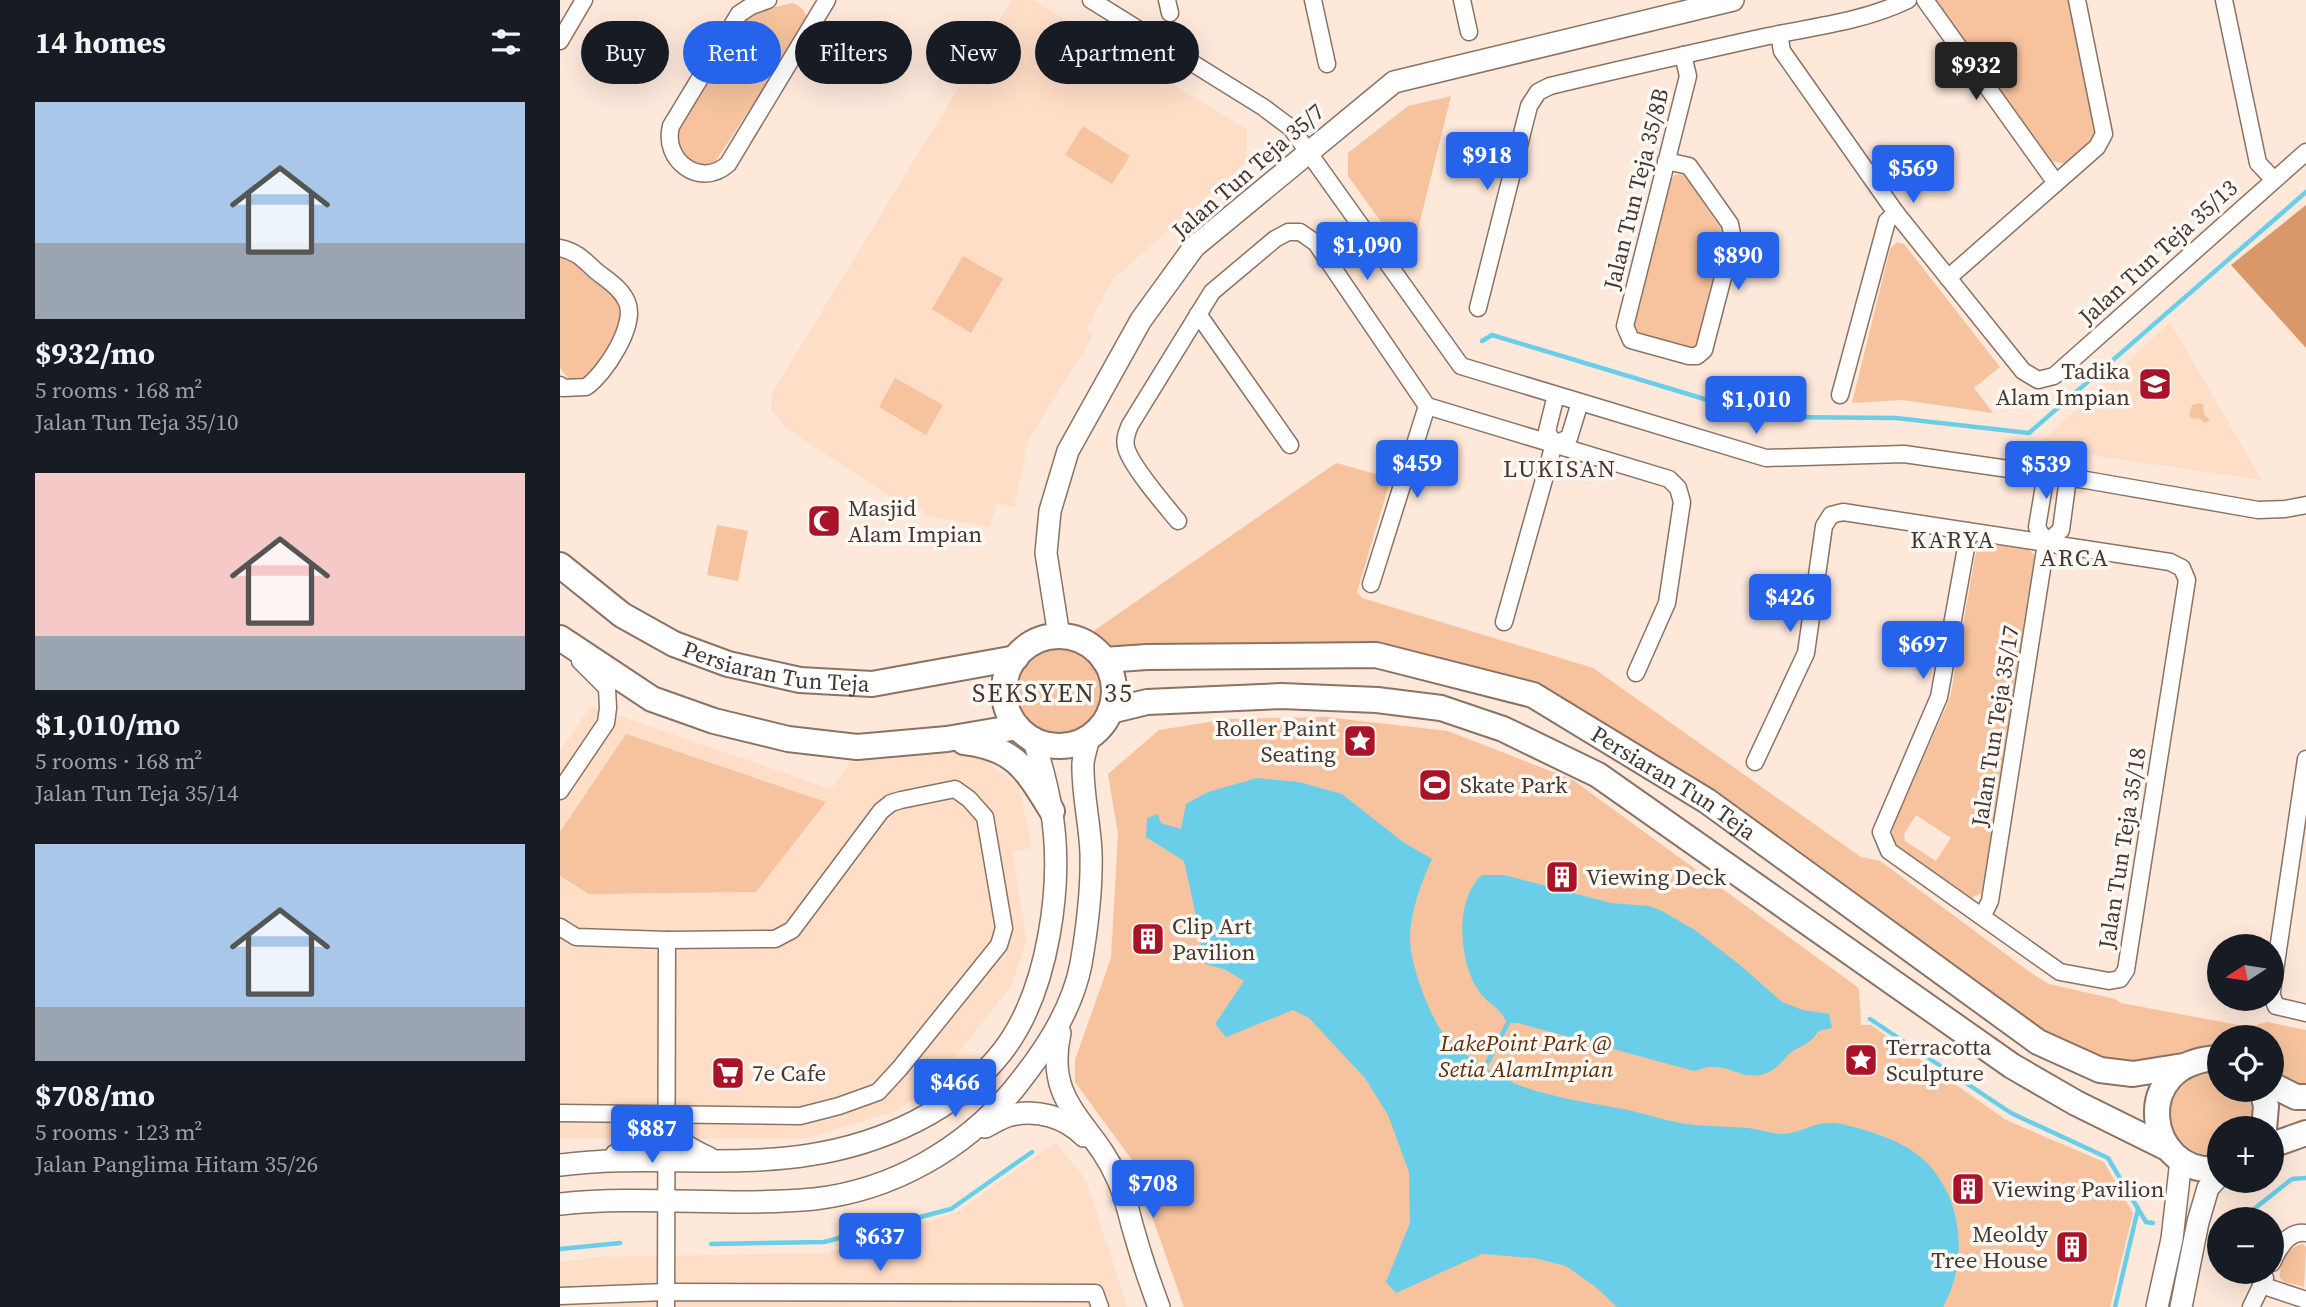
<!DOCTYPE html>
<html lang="en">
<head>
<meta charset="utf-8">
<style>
	body { margin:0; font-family:"Source Serif 4",serif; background:#242831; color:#f1f3f6; height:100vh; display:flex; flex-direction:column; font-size:26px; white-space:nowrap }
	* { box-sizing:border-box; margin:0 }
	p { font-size:23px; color:#9ea1a6 }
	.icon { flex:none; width:38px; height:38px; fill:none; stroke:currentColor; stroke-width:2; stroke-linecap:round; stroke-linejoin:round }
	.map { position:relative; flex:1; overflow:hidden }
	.drawer { display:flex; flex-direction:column; background:#171b24; width:560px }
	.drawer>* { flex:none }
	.guide { position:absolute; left:21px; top:21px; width:665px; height:63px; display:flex; gap:14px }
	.needle { width:46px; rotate:258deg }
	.buttons { position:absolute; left:1647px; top:934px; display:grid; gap:14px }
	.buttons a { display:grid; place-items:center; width:77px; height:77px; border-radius:50%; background:#171b24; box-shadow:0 7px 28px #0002; font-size:35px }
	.price { position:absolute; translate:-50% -60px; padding:0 16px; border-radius:7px; background:#2563eb; color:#fff; font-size:23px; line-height:46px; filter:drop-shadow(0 2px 4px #0008) }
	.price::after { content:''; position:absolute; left:50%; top:42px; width:21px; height:16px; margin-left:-10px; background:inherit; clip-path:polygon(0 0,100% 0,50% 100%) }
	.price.selected { background:#222; color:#fff }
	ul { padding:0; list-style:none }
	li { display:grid; align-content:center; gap:14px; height:371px; padding:0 35px }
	li span { display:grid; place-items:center; height:217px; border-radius:0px; color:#555 }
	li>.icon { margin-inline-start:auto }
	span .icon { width:126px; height:126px; fill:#fffc; stroke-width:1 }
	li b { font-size:30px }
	h2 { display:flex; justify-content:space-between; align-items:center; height:84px; padding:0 35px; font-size:30px }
	.tag { padding:0 24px; border-radius:32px; background:#171b24; box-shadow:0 7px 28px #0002; font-size:24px; line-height:63px }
	.tag.selected { background:#2563eb; color:#fff }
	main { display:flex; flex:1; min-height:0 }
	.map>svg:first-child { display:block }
	.built { fill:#ffdec8 }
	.green { fill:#f6c39e; fill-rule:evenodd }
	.forest { fill:#d99869 }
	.water { fill:#6acee8 }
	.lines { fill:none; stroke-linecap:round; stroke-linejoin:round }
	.stream { stroke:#6acee8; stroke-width:4.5 }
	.street-casing { stroke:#8a7364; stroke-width:19 }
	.secondary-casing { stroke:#8a7364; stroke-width:24 }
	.primary-casing { stroke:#8a7364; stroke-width:28 }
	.street { stroke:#fff; stroke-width:16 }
	.secondary { stroke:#fff; stroke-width:21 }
	.primary { stroke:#fff; stroke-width:24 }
	.labels { text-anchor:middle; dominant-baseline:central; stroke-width:7; stroke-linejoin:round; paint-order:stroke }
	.street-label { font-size:23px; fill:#433932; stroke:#fef9f5 }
	.poi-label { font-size:23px; fill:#433932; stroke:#fef9f5; text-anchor:start }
	.park-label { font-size:23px; font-style:italic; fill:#5b300b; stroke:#fef9f5 }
	.neighbourhood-label { font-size:24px; letter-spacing:2px; fill:#433932; stroke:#fef9f5 }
	.quarter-label { font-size:26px; letter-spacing:2px; fill:#433932; stroke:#fef9f5 }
</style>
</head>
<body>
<main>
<section class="drawer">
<h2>14 homes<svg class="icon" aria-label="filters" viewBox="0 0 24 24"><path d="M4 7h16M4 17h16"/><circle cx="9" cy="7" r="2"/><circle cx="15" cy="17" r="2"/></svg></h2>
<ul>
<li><span style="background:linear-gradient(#a9c7e8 65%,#9aa5b1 0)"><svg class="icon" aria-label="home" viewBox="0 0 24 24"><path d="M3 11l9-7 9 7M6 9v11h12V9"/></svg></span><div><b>$932/mo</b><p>5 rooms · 168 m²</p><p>Jalan Tun Teja 35/10</p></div></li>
<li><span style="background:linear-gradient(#f6c9c9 75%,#9aa5b1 0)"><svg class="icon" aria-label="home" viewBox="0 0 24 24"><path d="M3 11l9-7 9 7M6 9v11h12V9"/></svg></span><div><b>$1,010/mo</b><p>5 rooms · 168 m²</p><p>Jalan Tun Teja 35/14</p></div></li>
<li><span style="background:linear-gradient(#a9c7e8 75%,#9aa5b1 0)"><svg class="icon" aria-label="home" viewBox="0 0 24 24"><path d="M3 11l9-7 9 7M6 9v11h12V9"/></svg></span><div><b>$708/mo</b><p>5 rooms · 123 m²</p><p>Jalan Panglima Hitam 35/26</p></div></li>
</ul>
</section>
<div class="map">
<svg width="1746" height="1307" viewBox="0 0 1746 1307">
	<rect width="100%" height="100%" fill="#fde8da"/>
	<!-- built -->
	<g class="built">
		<path d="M452,0H473L687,129V161L553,279L526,329L534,334L468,441L454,507L437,503L430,527L363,515V509L343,505L226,428L211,410L212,393Z"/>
		<path d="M1610,322L1702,480L1476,447Z"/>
		<path d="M31,706L271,789L291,762L411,750L459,786L472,848L452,851L467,940L451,986L374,1084L337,1111L244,1139H0V751Z"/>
		<path d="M496,1142L527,1182L567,1307H0V1262L37,1257L268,1253L397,1212Z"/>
	</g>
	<!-- green -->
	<g class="green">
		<path d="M1376,0H1509L1537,130L1536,135L1506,164L1491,161L1376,4Z"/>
		<path d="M232,3C243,7 248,13 246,24L155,162L140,167C126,158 118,148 117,131L185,18L196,12Z"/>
		<path d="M891,96L850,262L788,176V153L848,106Z"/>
		<path d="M523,126L570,156L552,184L505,155Z"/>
		<path d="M1116,174L1124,175L1161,229L1163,236L1138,341L1134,347L1126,350L1076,334L1072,323L1111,179Z"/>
		<path d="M1337,242L1344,244L1440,367L1414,388L1433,413L1342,400L1292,403L1330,249Z"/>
		<path d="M0,256C15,262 56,293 60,309C64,322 39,366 28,376C22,382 15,380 8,378L0,368Z"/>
		<path d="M403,256L443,279L411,333L372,309Z"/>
		<path d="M335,378L383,405L366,435L319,407Z"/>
		<path d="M1639,403L1643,404L1644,414L1650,420L1645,423L1639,418L1633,419L1629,416L1632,405Z"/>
		<path d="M776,463L831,478L797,592L802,598L1033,668L1301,857L1320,861L1474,975L1489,984L1555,999L1561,1003L1689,1027L1707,1022L1746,1030V1088L1712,1078V1038H1659V1048L1579,1063L1530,1057L1510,1046L1458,1013L1265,872L1133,780L980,689L898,663L810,642L550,651L532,632Z"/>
		<path d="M157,525L188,531L178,581L147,575Z"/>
		<path d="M1427,541C1444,543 1471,540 1476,560L1427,886L1422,893L1411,898L1401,894L1336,846L1332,839L1333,827L1390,698L1416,552L1419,545ZM1356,815L1391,838L1376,861L1345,841L1344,834Z"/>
		<circle cx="499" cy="691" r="42"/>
		<path d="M766,717L888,731L1013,780L1296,986L1299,989L1301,1025H1311L1446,1120L1544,1162L1573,1213L1550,1307H624L572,1160L515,1082V1060L551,958L558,834L548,774L599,730L668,719Z"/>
		<path d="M66,734L266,802L196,892L29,894L0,876V832Z"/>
		<path d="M1655,1071L1659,1072V1090H1686C1692,1104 1694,1115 1690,1129H1659V1155C1610,1160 1589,1099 1633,1075C1639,1072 1648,1072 1655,1071Z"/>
		<path d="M1743,1244L1746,1247L1744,1287L1724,1282L1720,1278C1719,1262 1726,1247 1743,1244Z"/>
	</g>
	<!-- forest -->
	<path class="forest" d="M1746,205V348L1671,265Z"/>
	<!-- water -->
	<g class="water">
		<path d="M697,778L739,782L782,794L843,842L872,859C861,883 851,910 850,936C849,962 870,1020 888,1039C900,1053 937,1076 954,1083C986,1097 1033,1103 1068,1110C1090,1115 1113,1123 1135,1125C1153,1127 1171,1126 1188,1128C1199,1129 1209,1133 1220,1134C1239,1135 1258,1118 1282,1124C1308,1130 1344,1141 1364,1160C1403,1197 1409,1261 1383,1307H1057L1037,1288L1006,1266L974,1258L922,1254L836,1293L826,1282L850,1223L849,1172L828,1115L805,1078L749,1018L733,1010L666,1037L655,1024L684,981L666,970L642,963L640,934L624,861L586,837L587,818L598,814L601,823L621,829L626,804L648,792Z"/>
		<path d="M922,875H944L1051,903L1089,906L1102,911L1135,930L1180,965L1222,1002L1243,1010L1269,1014L1272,1028L1258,1031C1253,1042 1243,1045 1233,1051C1223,1058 1220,1067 1209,1072C1185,1083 1171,1065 1150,1067C1145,1067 1139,1070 1134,1071L958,1023H947C940,1007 931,1006 921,994C899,967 893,900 922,875Z"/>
	</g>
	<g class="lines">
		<!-- stream -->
		<g class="stream">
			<path d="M922,341L932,335L1204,417L1336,418L1469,433L1746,192"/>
			<path d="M1310,1019L1451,1113L1548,1158L1586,1222L1593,1223"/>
			<path d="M924,1069L949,1021"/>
			<path d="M1680,1220L1732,1179L1746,1178"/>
			<path d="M151,1244L264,1242L391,1209L472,1152"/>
			<path d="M0,1249L60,1243"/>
			<path d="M1555,1307L1578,1209"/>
		</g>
		<defs>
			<g id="street">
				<path d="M208,0L191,6L179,14L111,126C102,160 140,189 168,164L267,0"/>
				<path d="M531,0L703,107L731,128L901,366L1206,458L1344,454L1526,480L1698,510L1725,509L1746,505"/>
				<path d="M607,0L610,13"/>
				<path d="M753,0L767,64"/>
				<path d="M902,0L909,32"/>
				<path d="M1365,0L1496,183"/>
				<path d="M1664,0L1698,163L1713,179"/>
				<path d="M1219,34L1222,51L1336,213L1463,371L1478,380L1494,376L1746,152"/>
				<path d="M0,41L24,0"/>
				<path d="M1106,161L1129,166L1170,224L1173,239L1144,350L1137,356H1129L1071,340L1065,326L1128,76L1123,55"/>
				<path d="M0,248C16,251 24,260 36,271C47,280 61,288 67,302C77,325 45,374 26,387L3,388L0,385"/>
				<path d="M1388,278L1537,147L1544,134L1517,0"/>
				<path d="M918,308L969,106L978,92L990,86C1061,69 1132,53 1204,37C1252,27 1302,22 1348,0"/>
				<path d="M638,314L730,445"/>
				<path d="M1280,395L1327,221L1336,213"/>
				<path d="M994,444L1009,438L1020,402"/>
				<path d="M618,521C605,505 570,465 566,447C564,439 567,432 570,425L652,292L715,239L728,232H740L756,243L867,406L1109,479L1118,488L1122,502L1107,603L1076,673"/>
				<path d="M1486,543L1501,530L1508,478"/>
				<path d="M811,584L867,406"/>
				<path d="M944,622L994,444L987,431L996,395"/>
				<path d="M1195,762L1246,653L1264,526L1271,515L1283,512L1610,562L1622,568L1627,580L1566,970L1560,979L1549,981L1500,972L1329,851L1321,832L1379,697L1409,531"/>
				<path d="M0,791L46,723L48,708L47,688L20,661"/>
				<path d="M1423,915L1430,901L1486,543L1477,527L1486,474"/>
				<path d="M0,927L16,937L107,940L215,939L232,930L321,811L331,803L341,800L395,789L409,799L425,817L444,928L439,945L340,1068L318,1092L279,1106L240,1116L0,1113"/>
				<path d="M1712,991L1746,759"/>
				<path d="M1712,996L1716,1006L1746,1013"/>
				<path d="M1712,1263C1718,1249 1728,1230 1746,1233"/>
				<path d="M1701,1285L1746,1300"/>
				<path d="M0,1296L106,1292L535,1293L540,1307"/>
				<path d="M106,1307L107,940"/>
				<path d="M1691,1307L1705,1278"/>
			</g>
			<g id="secondary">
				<path d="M499,636L486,553L490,511L508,451L581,320L634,247L834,82L1173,0"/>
				<path d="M500,1033C484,1105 532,1121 557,1178C566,1196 569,1216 575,1235C582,1260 590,1283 599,1307"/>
				<path d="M106,1119C112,1141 130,1149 149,1158"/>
				<path d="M425,1127C433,1123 442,1117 451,1115C478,1109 505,1117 524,1136"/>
				<path d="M56,1155C83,1147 90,1142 106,1119"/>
				<path d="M0,1165C83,1154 167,1168 249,1155C321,1144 396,1111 442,1052C489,992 504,882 491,808C487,785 481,763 474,741"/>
				<path d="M0,1204C85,1195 170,1207 254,1199C333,1190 404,1149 454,1089C483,1053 512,1011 521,964C527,929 532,889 531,853C530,823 522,793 523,763C524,755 527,746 529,738"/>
				<path d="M1597,1307L1612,1239L1621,1160"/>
				<path d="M1621,1307L1638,1222L1648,1188L1659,1176"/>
			</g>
			<g id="primary">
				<path id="s1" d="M0,565L62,615L114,644L168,664L240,680L312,684L456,658"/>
				<circle cx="499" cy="691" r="55"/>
				<path d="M0,638L92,699L154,721L228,739L297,747L387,739L457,727"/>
				<path id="s2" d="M544,660L587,657L816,655L973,695L1147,801L1478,1042L1540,1070L1573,1074L1623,1066"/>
				<path d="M550,711L587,702L721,696L817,700L881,708L943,729L1038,775L1452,1066L1516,1103L1609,1149"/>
				<path d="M404,742C455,748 466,769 492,811"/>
				<path d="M1659,1058C1568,1061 1585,1177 1659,1169"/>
				<path d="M1712,1085L1736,1097H1746"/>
				<path d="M1702,1090L1706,1106L1704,1129"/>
				<path d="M1712,1145L1746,1133"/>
			</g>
		</defs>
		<!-- street casing -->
		<use href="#street" class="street-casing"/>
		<!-- secondary casing -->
		<use href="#secondary" class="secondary-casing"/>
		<!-- primary casing -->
		<use href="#primary" class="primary-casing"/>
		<!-- street -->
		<use href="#street" class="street"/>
		<!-- secondary -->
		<use href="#secondary" class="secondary"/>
		<!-- primary -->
		<use href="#primary" class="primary"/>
	</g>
	<!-- icons -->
	<defs>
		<symbol id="school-square" viewBox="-11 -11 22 22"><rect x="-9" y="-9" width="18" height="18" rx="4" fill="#a91327" stroke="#fef9f5"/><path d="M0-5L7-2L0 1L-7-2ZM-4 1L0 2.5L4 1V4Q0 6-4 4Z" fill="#fff"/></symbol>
		<symbol id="mosque-square" viewBox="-11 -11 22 22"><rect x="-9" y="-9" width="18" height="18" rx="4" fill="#a91327" stroke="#fef9f5"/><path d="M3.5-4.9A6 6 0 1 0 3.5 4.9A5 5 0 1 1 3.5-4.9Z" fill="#fff"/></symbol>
		<symbol id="sight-square" viewBox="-11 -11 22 22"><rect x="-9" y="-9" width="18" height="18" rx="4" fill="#a91327" stroke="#fef9f5"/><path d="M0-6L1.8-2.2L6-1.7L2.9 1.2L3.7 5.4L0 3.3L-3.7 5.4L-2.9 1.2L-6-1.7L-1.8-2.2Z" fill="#fff"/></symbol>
		<symbol id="stadium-square" viewBox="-11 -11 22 22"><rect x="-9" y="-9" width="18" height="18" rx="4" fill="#a91327" stroke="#fef9f5"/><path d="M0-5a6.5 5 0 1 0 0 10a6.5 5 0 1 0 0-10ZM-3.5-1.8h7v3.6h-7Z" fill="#fff"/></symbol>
		<symbol id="building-square" viewBox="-11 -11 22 22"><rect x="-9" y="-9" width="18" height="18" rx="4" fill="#a91327" stroke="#fef9f5"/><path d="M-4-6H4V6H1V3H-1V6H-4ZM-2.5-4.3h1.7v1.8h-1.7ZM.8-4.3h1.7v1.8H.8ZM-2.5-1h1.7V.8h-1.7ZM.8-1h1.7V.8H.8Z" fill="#fff"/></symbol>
		<symbol id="supermarket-square" viewBox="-11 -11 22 22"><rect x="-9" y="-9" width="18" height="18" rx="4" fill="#a91327" stroke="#fef9f5"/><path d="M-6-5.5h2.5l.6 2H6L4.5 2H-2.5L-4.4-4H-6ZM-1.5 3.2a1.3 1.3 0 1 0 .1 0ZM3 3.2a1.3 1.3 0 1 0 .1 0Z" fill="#fff"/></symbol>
	</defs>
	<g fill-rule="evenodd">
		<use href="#school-square" x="1576" y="365" width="38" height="38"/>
		<use href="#mosque-square" x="245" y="502" width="38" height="38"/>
		<use href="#sight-square" x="781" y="722" width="38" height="38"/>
		<use href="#stadium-square" x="856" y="766" width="38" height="38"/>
		<use href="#building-square" x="983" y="858" width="38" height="38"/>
		<use href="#building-square" x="569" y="920" width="38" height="38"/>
		<use href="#sight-square" x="1282" y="1041" width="38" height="38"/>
		<use href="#supermarket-square" x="149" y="1054" width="38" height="38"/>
		<use href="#building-square" x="1389" y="1170" width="38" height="38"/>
		<use href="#building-square" x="1493" y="1228" width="38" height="38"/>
	</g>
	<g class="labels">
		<!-- street labels -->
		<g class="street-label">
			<text transform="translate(688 171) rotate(-41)">Jalan Tun Teja 35/7</text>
			<text transform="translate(1076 189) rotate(-76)">Jalan Tun Teja 35/8B</text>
			<text transform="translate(1598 252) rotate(-42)">Jalan Tun Teja 35/13</text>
			<text stroke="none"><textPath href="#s1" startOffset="245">Persiaran Tun Teja</textPath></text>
			<text transform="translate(1435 726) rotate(-81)">Jalan Tun Teja 35/17</text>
			<text stroke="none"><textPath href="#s2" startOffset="600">Persiaran Tun Teja</textPath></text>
			<text transform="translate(1562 848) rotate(-81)">Jalan Tun Teja 35/18</text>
		</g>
		<!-- poi labels -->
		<g class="poi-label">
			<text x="1570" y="371" text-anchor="end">Tadika<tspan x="1570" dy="26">Alam Impian</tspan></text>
			<text x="288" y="508">Masjid<tspan x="288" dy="26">Alam Impian</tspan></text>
			<text x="776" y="728" text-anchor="end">Roller Paint<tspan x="776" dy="26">Seating</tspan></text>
			<text x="900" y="785">Skate Park</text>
			<text x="1026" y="877">Viewing Deck</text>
			<text x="612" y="926">Clip Art<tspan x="612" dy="26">Pavilion</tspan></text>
			<text x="1326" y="1047">Terracotta<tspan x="1326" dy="26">Sculpture</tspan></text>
			<text x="192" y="1073">7e Cafe</text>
			<text x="1432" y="1189">Viewing Pavilion</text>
			<text x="1488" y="1234" text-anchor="end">Meoldy<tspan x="1488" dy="26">Tree House</tspan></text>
		</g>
		<!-- park labels -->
		<g class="park-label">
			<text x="966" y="1043">LakePoint Park @<tspan x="966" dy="26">Setia AlamImpian</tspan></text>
		</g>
		<!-- neighbourhood labels -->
		<g class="neighbourhood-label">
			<text x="1000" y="468">LUKISAN</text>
			<text x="1393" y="539">KARYA</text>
			<text x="1515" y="557">ARCA</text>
		</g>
		<!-- quarter labels -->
		<g class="quarter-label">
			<text x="493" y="693">SEKSYEN 35</text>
		</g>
	</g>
</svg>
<div class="buttons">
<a><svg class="needle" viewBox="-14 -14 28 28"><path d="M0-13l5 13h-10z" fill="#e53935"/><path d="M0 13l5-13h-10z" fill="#9ea1a6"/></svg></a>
<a><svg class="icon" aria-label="locate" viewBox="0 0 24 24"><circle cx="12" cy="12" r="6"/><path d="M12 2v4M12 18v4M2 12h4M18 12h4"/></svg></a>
<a>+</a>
<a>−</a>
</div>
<b class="price selected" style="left:1416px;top:102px">$932</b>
<b class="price" style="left:927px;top:192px">$918</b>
<b class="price" style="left:1353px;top:205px">$569</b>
<b class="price" style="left:807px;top:282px">$1,090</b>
<b class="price" style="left:1178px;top:292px">$890</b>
<b class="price" style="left:1196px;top:436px">$1,010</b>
<b class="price" style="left:857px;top:500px">$459</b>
<b class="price" style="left:1486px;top:501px">$539</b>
<b class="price" style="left:1230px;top:634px">$426</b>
<b class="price" style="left:1363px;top:681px">$697</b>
<b class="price" style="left:395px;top:1119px">$466</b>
<b class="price" style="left:92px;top:1165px">$887</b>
<b class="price" style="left:593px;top:1220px">$708</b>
<b class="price" style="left:320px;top:1273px">$637</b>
<div class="guide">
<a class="tag">Buy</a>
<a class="tag selected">Rent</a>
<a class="tag">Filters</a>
<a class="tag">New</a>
<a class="tag">Apartment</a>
</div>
</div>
</main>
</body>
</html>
